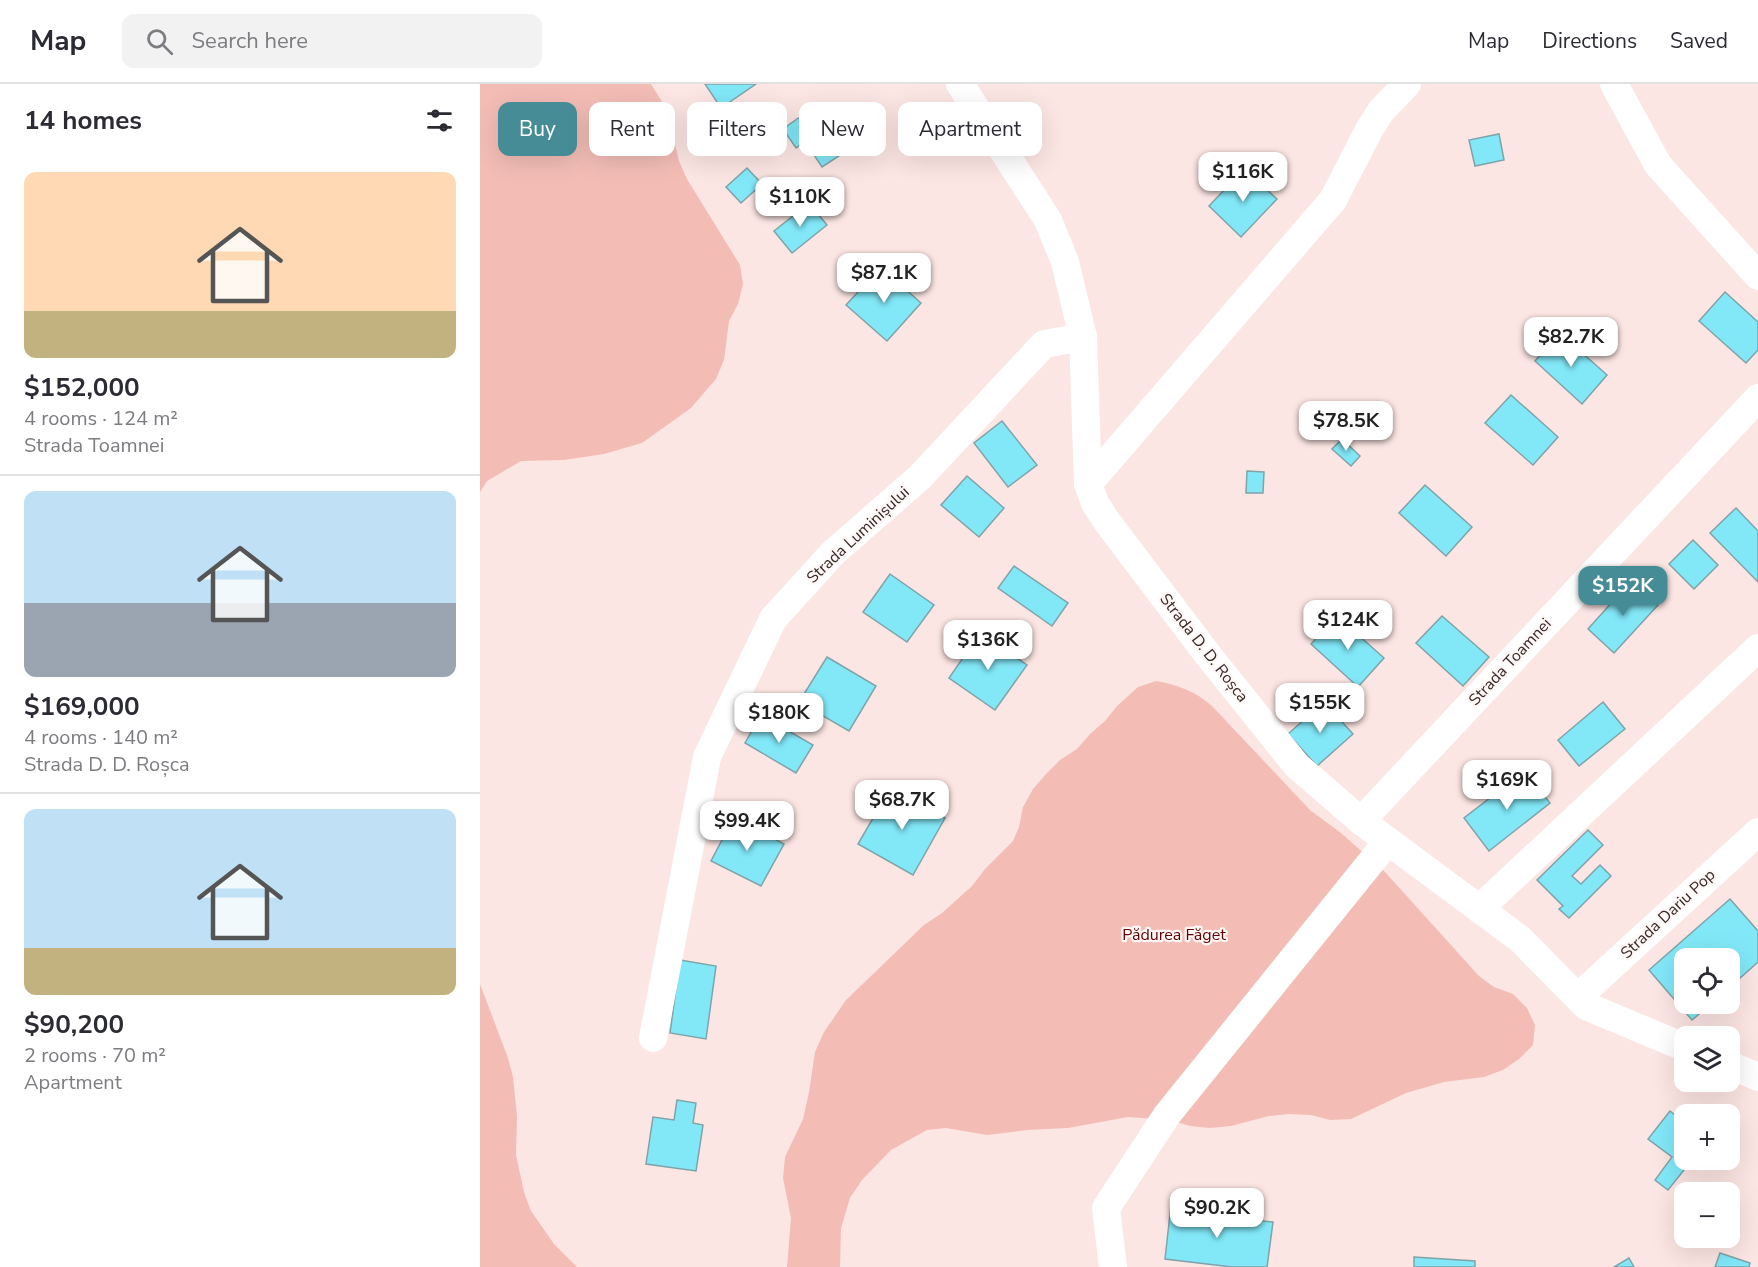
<!DOCTYPE html>
<html lang="en">
<head>
<meta charset="utf-8">
<style>
	body { margin:0; font-family:"Nunito Sans",sans-serif; background:#f2f2f3; color:#2b2b33; height:100vh; display:flex; flex-direction:column; font-size:22px; white-space:nowrap }
	* { box-sizing:border-box; margin:0 }
	p { font-size:20px; color:#7c7c81 }
	.icon { flex:none; width:33px; height:33px; fill:none; stroke:currentColor; stroke-width:2; stroke-linecap:round; stroke-linejoin:round }
	.map { position:relative; flex:1; overflow:hidden }
	.drawer { display:flex; flex-direction:column; background:#fff; width:480px }
	.drawer>* { flex:none }
	.top-card { position:absolute; left:18px; top:18px; width:570px; height:54px; display:flex; gap:12px }
	.controls { position:absolute; left:1194px; top:864px; display:grid; gap:12px }
	.controls a { display:grid; place-items:center; width:66px; height:66px; border-radius:12px; background:#fff; box-shadow:0 6px 24px #0002; font-size:30px }
	.price { position:absolute; translate:-50% -51px; padding:0 14px; border-radius:12px; background:#fff; color:#222; font-size:20px; line-height:39px; filter:drop-shadow(0 2px 3px #0008) }
	.price::after { content:''; position:absolute; left:50%; top:36px; width:18px; height:14px; margin-left:-9px; background:inherit; clip-path:polygon(0 0,100% 0,50% 100%) }
	.price.current { background:#468c97; color:#fff }
	ul { padding:0; list-style:none }
	li { display:grid; align-content:center; gap:12px; height:318px; padding:0 24px }
	li+li { border-top:2px solid #e1e1e2 }
	li span { display:grid; place-items:center; height:186px; border-radius:12px; color:#555 }
	li>.icon { margin-inline-start:auto }
	span .icon { width:108px; height:108px; fill:#fffc; stroke-width:1 }
	li b { font-size:26px }
	h2 { display:flex; justify-content:space-between; align-items:center; height:72px; padding:0 24px; font-size:26px }
	.tag { padding:0 21px; border-radius:12px; background:#fff; box-shadow:0 6px 24px #0002; font-size:21px; line-height:54px }
	.tag.current { background:#468c97; color:#fff }
	header { display:flex; align-items:center; gap:36px; box-sizing:border-box; height:84px; padding:0 30px; background:#fff; border-bottom:2px solid #e1e1e2 }
	header strong { font-size:28px }
	nav { display:flex; gap:33px; margin-inline-start:auto; font-size:21px }
	.search { width:420px; height:54px; background:#f2f2f3; display:flex; align-items:center; gap:15px; box-sizing:border-box; padding:0 21px; border-radius:12px; color:#7c7c81; font-size:22px }
	main { display:flex; flex:1; min-height:0 }
	.map>svg:first-child { display:block }
	.green { fill:#f3bdb6 }
	.building { fill:#82e8f8; stroke:#7fa3a9; stroke-width:1.5 }
	.lines { fill:none; stroke-linecap:round; stroke-linejoin:round }
	.minor { stroke:#fff; stroke-width:28 }
	.labels { text-anchor:middle; dominant-baseline:central; stroke-width:4.5; stroke-linejoin:round; paint-order:stroke }
	.street-label { font-size:16px; fill:#362927; stroke:#fef7f6 }
	.park-label { font-size:16px; fill:#600002; stroke:#fef7f6 }
</style>
</head>
<body>
<header>
<strong>Map</strong>
<div class="search"><svg class="icon" aria-label="search" viewBox="0 0 24 24"><circle cx="10" cy="10" r="6"/><path d="M15 15l6 6"/></svg>Search here</div>
<nav><a>Map</a><a>Directions</a><a>Saved</a></nav>
</header>
<main>
<section class="drawer">
<h2>14 homes<svg class="icon" aria-label="filters" viewBox="0 0 24 24"><path d="M4 7h16M4 17h16"/><circle cx="9" cy="7" r="2"/><circle cx="15" cy="17" r="2"/></svg></h2>
<ul>
<li><span style="background:linear-gradient(#ffd9b3 75%,#c2b280 0)"><svg class="icon" aria-label="home" viewBox="0 0 24 24"><path d="M3 11l9-7 9 7M6 9v11h12V9"/></svg></span><div><b>$152,000</b><p>4 rooms · 124 m²</p><p>Strada Toamnei</p></div></li>
<li><span style="background:linear-gradient(#bfe0f5 60%,#9aa5b1 0)"><svg class="icon" aria-label="home" viewBox="0 0 24 24"><path d="M3 11l9-7 9 7M6 9v11h12V9"/></svg></span><div><b>$169,000</b><p>4 rooms · 140 m²</p><p>Strada D. D. Roșca</p></div></li>
<li><span style="background:linear-gradient(#bfe0f5 75%,#c2b280 0)"><svg class="icon" aria-label="home" viewBox="0 0 24 24"><path d="M3 11l9-7 9 7M6 9v11h12V9"/></svg></span><div><b>$90,200</b><p>2 rooms · 70 m²</p><p>Apartment</p></div></li>
</ul>
</section>
<div class="map">
<svg width="1278" height="1183" viewBox="0 0 1278 1183">
	<rect width="100%" height="100%" fill="#fce6e3"/>
	<!-- green -->
	<g class="green">
		<path d="M0,0H171L184,21L190,39L199,77L207,95L260,181L263,200L258,220L249,237L244,276L236,295L211,324L162,359L124,370L84,376L41,377L7,397L0,408Z"/>
		<path d="M676,597C698,601 715,607 732,622L830,726L861,749L905,788L999,892L1014,903L1033,910L1047,924L1055,941L1053,961L1039,975L1023,986L1004,993L964,998L926,1009L871,1035L850,1036L831,1031L809,1030L789,1032L751,1042L730,1044L710,1042L690,1036L648,1033L588,1044L547,1046L507,1051L466,1044L447,1046L411,1066L382,1096L370,1114L361,1144L360,1183H307L311,1134L303,1094L305,1073L323,1035L329,1008L335,968L344,948L366,916L444,841L462,829L492,802L505,785L533,757L539,743L543,723L553,705L566,690L580,676L597,665L610,650L625,637L637,622L658,603Z"/>
		<path d="M0,900L28,974L33,993L37,1032L36,1071L44,1108L51,1127L74,1160L97,1183H0Z"/>
	</g>
	<!-- building -->
	<g class="building">
		<path d="M225,0H276L241,24Z"/>
		<path d="M334,23L348,43L316,64L303,45Z"/>
		<path d="M357,50L368,66L342,83L332,68Z"/>
		<path d="M1019,50L1024,76L995,82L989,56Z"/>
		<path d="M267,84L282,100L261,119L246,103Z"/>
		<path d="M764,85L797,115L761,153L729,122Z"/>
		<path d="M329,119L347,141L312,169L294,147Z"/>
		<path d="M401,183L441,219L407,257L366,221Z"/>
		<path d="M1245,208L1278,238V266L1266,279L1219,237Z"/>
		<path d="M1080,249L1127,291L1102,320L1055,277Z"/>
		<path d="M1031,311L1078,353L1053,381L1005,339Z"/>
		<path d="M522,337L557,381L528,403L494,359Z"/>
		<path d="M862,355L880,372L871,382L852,365Z"/>
		<path d="M767,387L784,388L783,409H766Z"/>
		<path d="M487,392L524,424L499,453L461,421Z"/>
		<path d="M945,401L992,443L966,472L919,429Z"/>
		<path d="M1256,424L1278,447V498L1230,449Z"/>
		<path d="M1213,456L1238,481L1214,505L1189,480Z"/>
		<path d="M534,482L588,519L572,542L518,504Z"/>
		<path d="M410,490L454,521L427,558L383,528Z"/>
		<path d="M1151,497L1178,521L1134,569L1108,545Z"/>
		<path d="M857,532L904,574L878,603L831,560Z"/>
		<path d="M962,532L1009,573L983,602L936,559Z"/>
		<path d="M500,549L547,581L515,626L469,594Z"/>
		<path d="M347,573L396,602L369,647L319,618Z"/>
		<path d="M844,618L873,650L837,682L808,650Z"/>
		<path d="M1123,618L1145,645L1099,682L1078,656Z"/>
		<path d="M281,631L333,661L316,689L265,659Z"/>
		<path d="M1045,687L1070,719L1009,767L984,734Z"/>
		<path d="M411,703L465,734L433,791L378,760Z"/>
		<path d="M254,733L304,760L281,802L231,777Z"/>
		<path d="M1108,746L1123,761L1092,792L1101,800L1120,781L1131,792L1089,834L1079,825L1083,822L1057,796Z"/>
		<path d="M1250,815L1278,847V878L1250,903V874H1204V920H1231L1212,936L1169,886Z"/>
		<path d="M200,876L236,882L226,955L190,949Z"/>
		<path d="M197,1016L216,1019L213,1039L223,1041L216,1087L166,1080L173,1033L194,1036Z"/>
		<path d="M1190,1027L1204,1038V1076H1212L1188,1106L1175,1096L1192,1073L1168,1055Z"/>
		<path d="M691,1121L721,1124V1130L793,1138L787,1183H752L685,1175Z"/>
		<path d="M1240,1169L1270,1179L1269,1183H1235Z"/>
		<path d="M934,1173L995,1177V1183H934Z"/>
		<path d="M1149,1174L1154,1183H1134Z"/>
	</g>
	<g class="lines">
		<!-- minor -->
		<g class="minor">
			<path d="M480,0L568,136L585,178L603,253L608,400L615,419L628,439L728,571L817,682L881,737L1040,855L1106,922L1204,963"/>
			<path d="M1134,0L1178,81L1278,192"/>
			<path d="M608,400L853,116L889,46L901,27L927,0"/>
			<path d="M881,737L1278,314"/>
			<path d="M999,825L1278,564"/>
			<path d="M1098,913L1278,748"/>
			<path d="M173,954L227,673L293,535L353,469L440,393L564,260L603,253"/>
			<path d="M1250,981L1278,993"/>
			<path d="M633,1183L626,1124L687,1031L908,757"/>
		</g>
	</g>
	<g class="labels">
		<!-- street labels -->
		<g class="street-label">
			<text transform="translate(378 451) rotate(-43)">Strada Luminișului</text>
			<text transform="translate(724 564) rotate(52)">Strada D. D. Roșca</text>
			<text transform="translate(1030 578) rotate(-47)">Strada Toamnei</text>
			<text transform="translate(1188 830) rotate(-43)">Strada Dariu Pop</text>
		</g>
		<!-- park labels -->
		<g class="park-label">
			<text x="694" y="851">Pădurea Făget</text>
		</g>
	</g>
</svg>
<div class="controls">
<a><svg class="icon" aria-label="locate" viewBox="0 0 24 24"><circle cx="12" cy="12" r="6"/><path d="M12 2v4M12 18v4M2 12h4M18 12h4"/></svg></a>
<a><svg class="icon" aria-label="layers" viewBox="0 0 24 24"><path d="M12 4l9 5-9 5-9-5zM3 14l9 5 9-5"/></svg></a>
<a>+</a>
<a>−</a>
</div>
<b class="price" style="left:763px;top:119px">$116K</b>
<b class="price" style="left:320px;top:144px">$110K</b>
<b class="price" style="left:404px;top:220px">$87.1K</b>
<b class="price" style="left:1091px;top:284px">$82.7K</b>
<b class="price" style="left:866px;top:368px">$78.5K</b>
<b class="price current" style="left:1143px;top:533px">$152K</b>
<b class="price" style="left:868px;top:567px">$124K</b>
<b class="price" style="left:508px;top:587px">$136K</b>
<b class="price" style="left:840px;top:650px">$155K</b>
<b class="price" style="left:299px;top:660px">$180K</b>
<b class="price" style="left:1027px;top:727px">$169K</b>
<b class="price" style="left:422px;top:747px">$68.7K</b>
<b class="price" style="left:267px;top:768px">$99.4K</b>
<b class="price" style="left:737px;top:1155px">$90.2K</b>
<div class="top-card">
<a class="tag current">Buy</a>
<a class="tag">Rent</a>
<a class="tag">Filters</a>
<a class="tag">New</a>
<a class="tag">Apartment</a>
</div>
</div>
</main>
</body>
</html>
